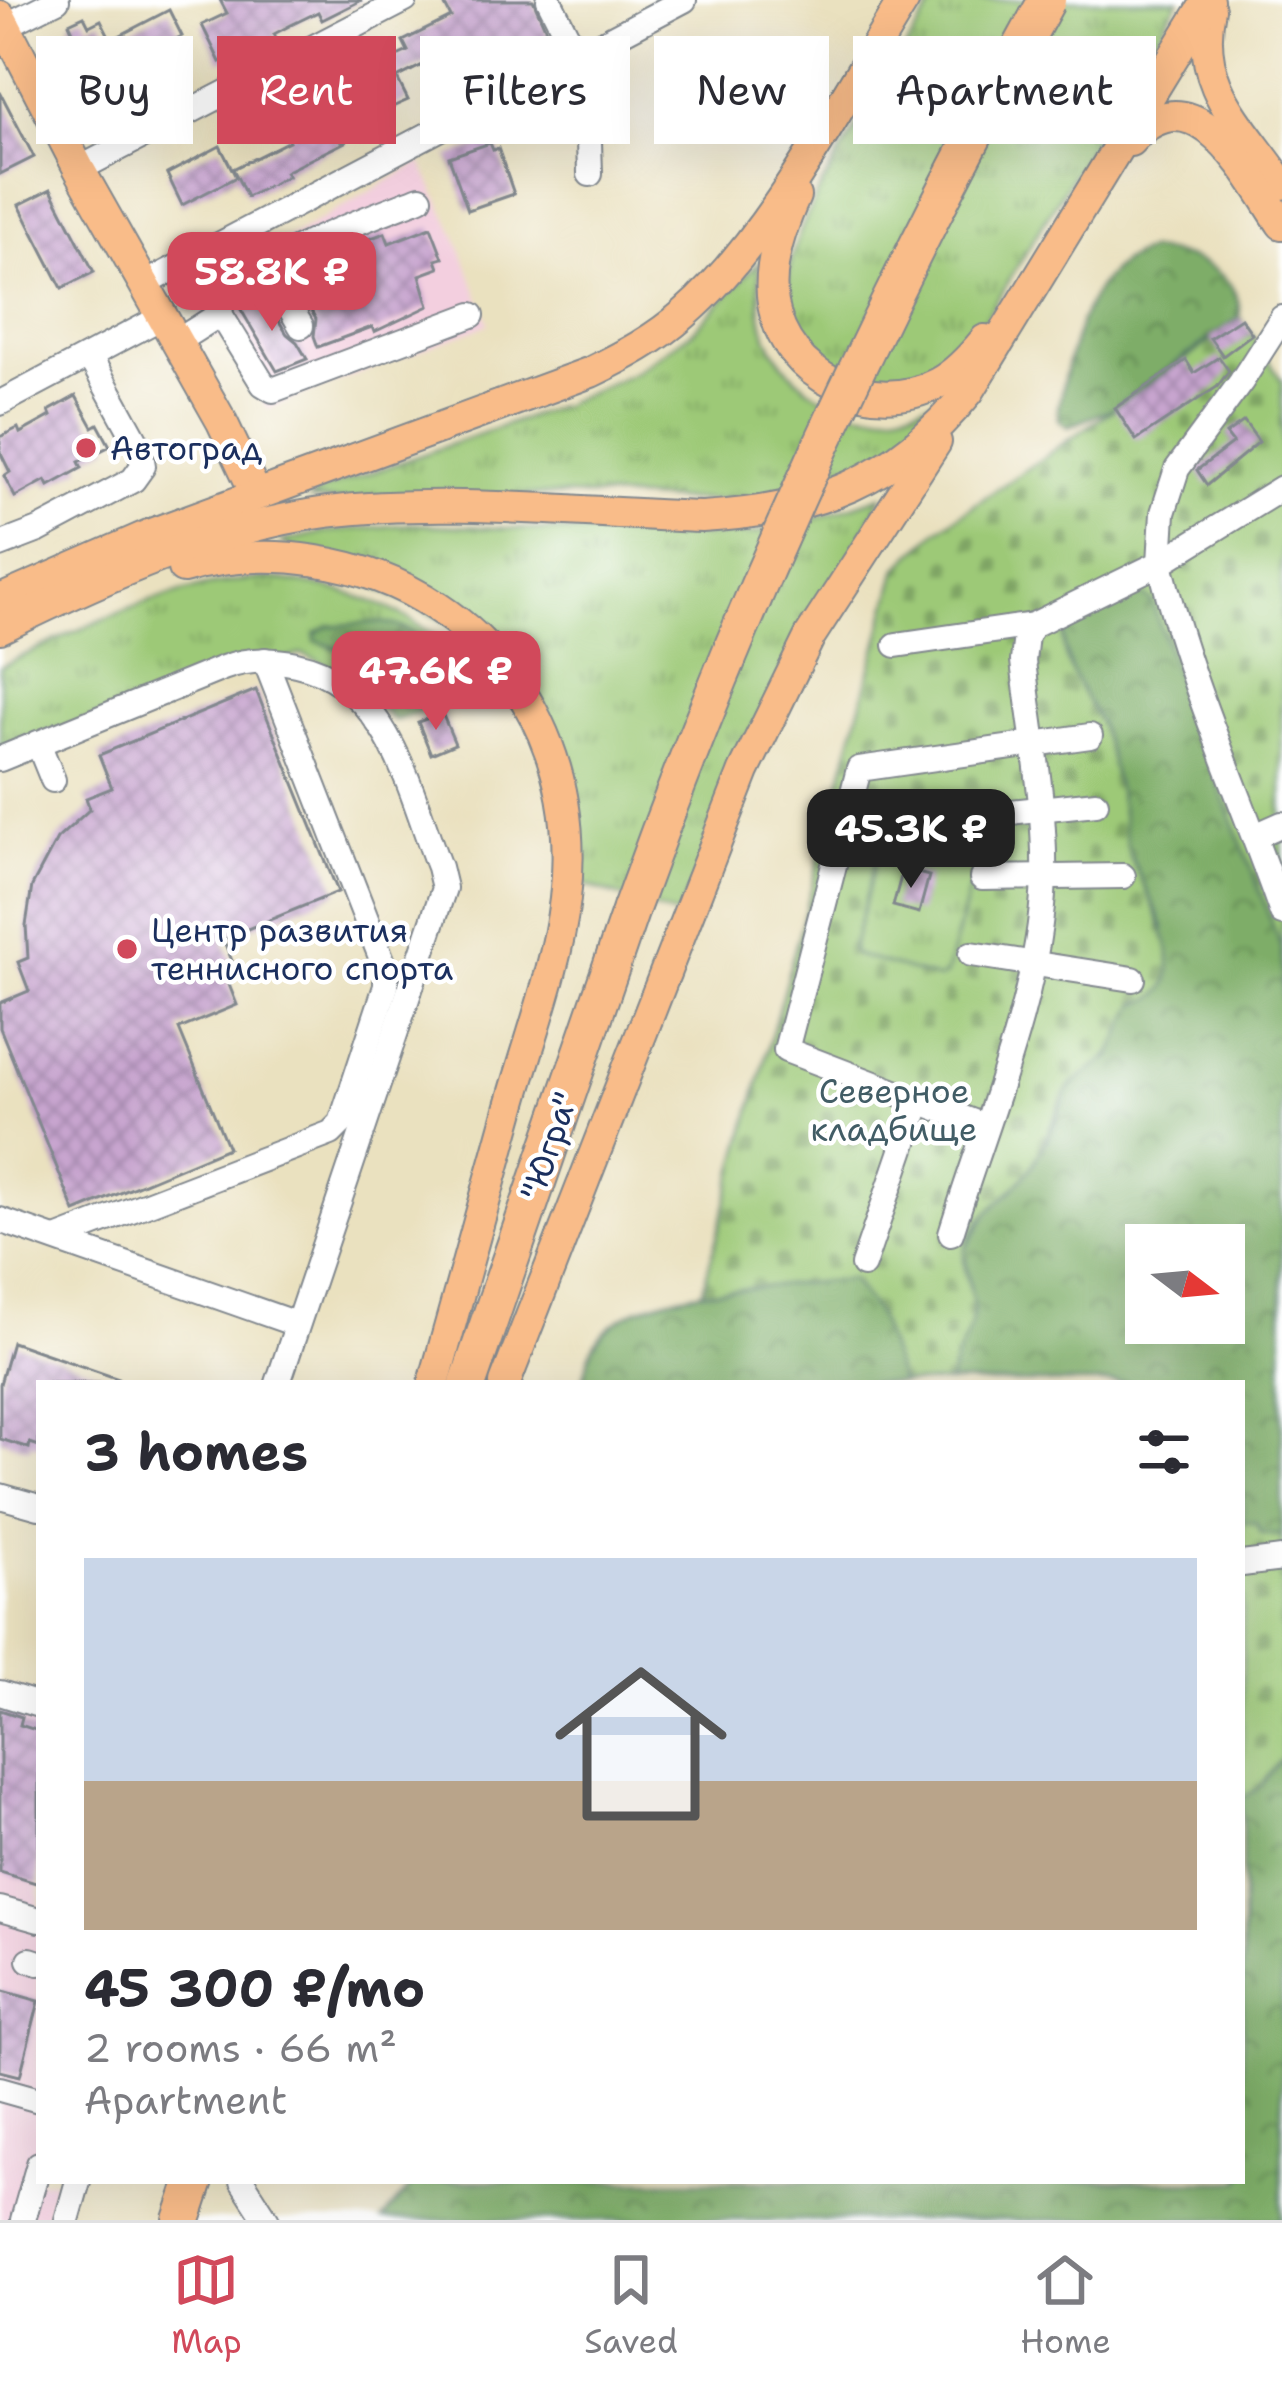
<!DOCTYPE html>
<html lang="en">
<head>
<meta charset="utf-8">
<style>
	body { margin:0; font-family:"Shantell Sans",sans-serif; background:#f7f7f7; color:#2b2b33; height:100vh; display:flex; flex-direction:column; font-size:45px; white-space:nowrap }
	* { box-sizing:border-box; margin:0 }
	p { font-size:39px; color:#7c7c81 }
	.icon { flex:none; width:66px; height:66px; fill:none; stroke:currentColor; stroke-width:2; stroke-linecap:round; stroke-linejoin:round }
	.map { position:relative; flex:1; overflow:hidden }
	.side { position:absolute; left:36px; top:1380px; width:1209px; height:804px; display:flex; flex-direction:column; background:#fff; border-radius:0px; box-shadow:0 12px 48px #0002 }
	.side>* { flex:none }
	.guide { position:absolute; left:36px; top:36px; width:1212px; height:108px; display:flex; gap:24px }
	.needle { width:78px; rotate:106deg }
	.tools { position:absolute; left:1125px; top:1224px; display:grid; gap:24px }
	.tools a { display:grid; place-items:center; width:120px; height:120px; border-radius:0px; background:#fff; box-shadow:0 12px 48px #0002; font-size:60px }
	.price { position:absolute; translate:-50% -102px; padding:0 27px; border-radius:24px; background:#d1495b; color:#fff; font-size:39px; line-height:78px; filter:drop-shadow(0 3px 6px #0008) }
	.price::after { content:''; position:absolute; left:50%; top:72px; width:36px; height:27px; margin-left:-18px; background:inherit; clip-path:polygon(0 0,100% 0,50% 100%) }
	.price.on { background:#222; color:#fff }
	ul { padding:0; list-style:none }
	li { display:grid; align-content:center; gap:24px; height:636px; padding:0 48px }
	li+li { border-top:3px solid #e1e1e2 }
	li span { display:grid; place-items:center; height:372px; border-radius:0px; color:#555 }
	li>.icon { margin-inline-start:auto }
	span .icon { width:216px; height:216px; fill:#fffc; stroke-width:1 }
	li b { font-size:51px }
	h2 { display:flex; justify-content:space-between; align-items:center; height:144px; padding:0 48px; font-size:51px }
	.pill { padding:0 42px; border-radius:0px; background:#fff; box-shadow:0 12px 48px #0002; font-size:42px; line-height:108px }
	.pill.on { background:#d1495b; color:#fff }
	.tab-bar { display:flex; justify-content:space-around; align-items:center; height:168px; border-top:3px solid #e1e1e2; background:#fff; font-size:33px; color:#7c7c81 }
	.tab-bar a { display:grid; justify-items:center; gap:6px }
	.tab-bar .on { color:#d1495b }
	.map>svg:first-child { display:block }
	.built { fill:#f3cfdf }
	.grass { fill:url(#grass-tufts); stroke:#5c7c6a; stroke-width:3; fill-rule:evenodd }
	.forest { fill:url(#forest-crowns); stroke:#4c6e63; stroke-width:3; fill-rule:evenodd }
	.cemetery { fill:url(#cemetery-stones); stroke:#5c7c6a; stroke-width:3; fill-rule:evenodd }
	.building { fill:url(#building-cross-hatch) }
	.lines { fill:none; stroke-linecap:round; stroke-linejoin:round }
	.minor-casing { stroke:#82888e; stroke-width:28 }
	.major-casing { stroke:#82888e; stroke-width:34 }
	.highway-casing { stroke:#82888e; stroke-width:40 }
	.minor { stroke:#fff; stroke-width:24 }
	.major { stroke:#f9bc89; stroke-width:30 }
	.highway { stroke:#f9bc89; stroke-width:36 }
	.highway-bridge-casing { stroke:#82888e; stroke-width:40; stroke-linecap:butt }
	.highway-bridge { stroke:#f9bc89; stroke-width:36 }
	.poi-dot { fill:#d1495b; stroke:#fff; stroke-width:4.5 }
	.labels { text-anchor:middle; dominant-baseline:central; stroke-width:9; stroke-linejoin:round; paint-order:stroke }
	.poi-label { font-size:33px; fill:#1b2f5e; stroke:#fff; text-anchor:start }
	.park-label { font-size:33px; fill:#425d66; stroke:#fff }
	.street-label { font-size:33px; fill:#1b2f5e; stroke:#fff }
</style>
</head>
<body>
<div class="map">
<svg width="1282" height="2220" viewBox="0 0 1282 2220">
	<defs>
		<pattern id="grass-tufts" width="24" height="20" patternUnits="userSpaceOnUse" patternTransform="scale(3)"><rect width="24" height="20" fill="#9dc977"/><path d="M3 7l-1-3M5 7V3M7 7l1-3M15 17l-1-3M17 17v-4M19 17l1-3" fill="none" stroke="#7fa465"/></pattern>
		<pattern id="forest-crowns" width="20" height="18" patternUnits="userSpaceOnUse" patternTransform="scale(3)"><rect width="20" height="18" fill="#7ead68"/><path d="M2 6a3 3 0 1 1 6 0M12 15a3 3 0 1 1 6 0" fill="none" stroke="#668d59"/></pattern>
		<pattern id="cemetery-stones" width="16" height="16" patternUnits="userSpaceOnUse" patternTransform="scale(3)"><rect width="16" height="16" fill="#9dc977"/><path d="M2 7V4a2 2 0 0 1 4 0v3zM10 15v-3a2 2 0 0 1 4 0v3z" fill="#7fa465"/></pattern>
		<pattern id="building-cross-hatch" width="8" height="8" patternUnits="userSpaceOnUse" patternTransform="scale(3)"><rect width="8" height="8" fill="#c8a5cf"/><path d="M0 0l8 8M0 8l8-8" fill="none" stroke="#a287ab"/></pattern>
	</defs>
	<rect width="100%" height="100%" fill="#fff"/>
	<filter id="ink" filterUnits="userSpaceOnUse"><feTurbulence type="fractalNoise" baseFrequency=".00833" numOctaves="2"/><feDisplacementMap in="SourceGraphic" scale="24" xChannelSelector="R" yChannelSelector="G"/><feConvolveMatrix kernelMatrix="1 2 1 2 8 2 1 2 1" color-interpolation-filters="sRGB"/></filter>
	<filter id="wash" filterUnits="userSpaceOnUse"><feTurbulence type="fractalNoise" baseFrequency=".004" numOctaves="4" result="noise"/><feDisplacementMap in="SourceGraphic" scale="48" xChannelSelector="R" yChannelSelector="G"/><feGaussianBlur stdDeviation="2.7" result="paint"/><feColorMatrix in="noise" values="0 0 0 0 0 0 0 0 0 0 0 0 0 0 0 0 0 1.4 0 .05"/><feComposite in="paint" operator="in"/></filter>
	<g filter="url(#wash)">
		<rect width="100%" height="100%" fill="#eae1bf"/>
		<!-- built -->
		<g class="built">
			<path d="M421,162L456,236L489,324L267,409L222,337H211L199,311L208,303L207,285Z"/>
			<path d="M0,1684L39,1695V2181H55L44,2220H0Z"/>
		</g>
		<!-- grass -->
		<g class="grass">
			<path d="M936,0H1179L978,331C944,364 908,393 858,376C726,329 811,202 858,125C884,83 910,42 936,0Z"/>
			<path d="M758,263C762,285 757,306 764,328C780,377 834,417 886,413C905,412 923,404 940,398L941,403C925,417 910,433 894,446C790,524 658,494 539,495C464,495 385,506 310,499L322,490L554,408L635,372L693,331Z"/>
			<path d="M882,496L677,916L582,884L581,834L569,762L559,734L506,651L281,542L325,532L411,524L675,536L751,534L791,527Z"/>
			<path d="M270,579C351,587 423,611 476,677L442,704L394,720L344,672L302,654L0,747V667C85,627 174,580 270,579ZM330,626H345L440,684L428,690L380,662L328,646Z"/>
			<path d="M892,799L981,805L984,836L946,975L939,979L855,955L852,950Z"/>
		</g>
		<!-- forest -->
		<g class="forest">
			<path d="M1148,250C1186,253 1241,269 1240,317L1114,408L1068,427L1059,419L1058,408C1070,350 1085,269 1148,250Z"/>
			<path d="M1128,594H1144L1152,601L1174,669L1282,949V1536L1261,1534L1256,1523L1242,1522V1383H950V1374L974,1311L964,1251L992,1206L1012,1191L1048,1138L1067,1092L1087,1070L1111,1057L1127,1016L1138,1003L1164,927L1127,849L1121,807L1100,725L1072,673L1064,647L1065,631L1075,618ZM1146,1245H1224V1323H1146Z"/>
			<path d="M378,622C413,626 445,645 440,684L428,690L380,662L315,641V634L329,626Z"/>
			<path d="M851,1279L878,1316L901,1383H582C586,1372 588,1357 593,1347C629,1280 784,1285 851,1279Z"/>
			<path d="M1282,1757V2220H382L415,2181H1242V1799L1260,1786Z"/>
		</g>
		<!-- cemetery -->
		<g class="cemetery">
			<path d="M1241,318L1282,381V949L1174,669L1152,601C1137,588 1127,594 1110,602C1096,609 1071,615 1065,632C1055,659 1091,702 1100,726C1109,751 1116,781 1121,807C1124,822 1124,839 1129,853C1142,890 1209,990 1138,1003C1125,1019 1122,1036 1112,1052C1102,1068 1076,1074 1065,1095C1052,1120 1045,1147 1029,1170C1010,1198 975,1214 965,1249C960,1270 975,1293 973,1313C971,1338 950,1359 950,1383H901L878,1316L851,1279L702,1292L898,568L938,530L1185,360ZM892,799L981,806L984,836L946,975L939,979L855,955L852,949Z"/>
			<path d="M1242,1522L1256,1523L1261,1534L1282,1536V1757L1260,1787L1242,1799Z"/>
		</g>
		<g id="blocks">
			<!-- building -->
			<g class="building">
				<path d="M220,0H362L322,20L318,12L291,25L274,34L279,43L248,58L244,50L220,62L202,25L227,13Z"/>
				<path d="M442,0H533L551,41L481,75L466,43L397,78L408,100L390,108L385,98L319,131L345,142L285,172L288,176L247,197L233,169L289,141L275,112L335,80L328,65L361,49L371,68L408,51L403,41L451,17Z"/>
				<path d="M169,10L182,36L149,52L165,89L124,109L103,68L70,85L64,72L86,60L69,23L84,16L89,26L101,20L111,40Z"/>
				<path d="M0,92L34,157L0,174Z"/>
				<path d="M490,143L493,150L498,148L514,194L468,210L449,157Z"/>
				<path d="M220,146L236,177L182,205L167,174Z"/>
				<path d="M51,189L94,272L62,288L19,205Z"/>
				<path d="M431,227L443,258L436,260L439,268L420,275L429,306L374,332L372,327L318,347L314,336L316,319L292,279L331,264L328,254L385,233L389,243Z"/>
				<path d="M261,292L287,334L297,342L307,359L277,371L240,308Z"/>
				<path d="M1241,318L1252,334L1223,356L1210,338Z"/>
				<path d="M1219,357L1229,371L1217,387L1136,440L1115,408L1186,360L1194,373Z"/>
				<path d="M76,396L93,427L98,424L110,446L79,462L82,468L49,486L46,480L15,497L4,476L10,472L0,452V437L18,428L20,433L51,416L49,411Z"/>
				<path d="M1244,421L1259,442L1207,485L1197,470L1233,443L1226,434Z"/>
				<path d="M256,690L338,892L223,939L235,968L224,972L237,1005L179,1029L228,1148L75,1212L0,1028V1003L29,991L18,962L28,958L26,925L32,886L57,839L90,809L86,798L112,788L99,755Z"/>
				<path d="M442,713L455,744L431,754L418,722Z"/>
				<path d="M903,869L929,876L919,913L893,906Z"/>
				<path d="M12,1342L119,1379V1383H39V1446L30,1443L29,1448L0,1439V1384Z"/>
				<path d="M0,1710L22,1717L20,1725L39,1731V1884L0,1872Z"/>
				<path d="M0,1990L39,2001L20,2076L0,2071Z"/>
			</g>
		</g>
	</g>
	<g filter="url(#ink)">
		<use href="#blocks" fill-opacity="0" stroke="#82888e" stroke-width="3"/>
		<g class="lines">
			<defs>
				<g id="minor">
					<path d="M549,0L587,76L590,174"/>
					<path d="M5,26L57,0"/>
					<path d="M79,169L405,0"/>
					<path d="M265,266L301,326"/>
					<path d="M143,285L684,0"/>
					<path d="M220,314L263,384L273,390L472,315"/>
					<path d="M176,342L220,314C220,269 380,214 420,198"/>
					<path d="M0,403L162,317"/>
					<path d="M1282,488L1160,563C1189,684 1241,796 1282,913"/>
					<path d="M0,545L39,530L133,480L143,466L140,448L90,357"/>
					<path d="M896,645L1033,625"/>
					<path d="M38,743L53,780"/>
					<path d="M0,759L223,668C246,659 272,659 296,664C389,684 409,790 439,867L444,888L278,1383"/>
					<path d="M934,820L1096,803"/>
					<path d="M1255,836L1282,824"/>
					<path d="M982,878L1123,876"/>
					<path d="M971,954L1133,979"/>
					<path d="M984,1126L786,1050L859,769L1090,736"/>
					<path d="M0,1220L296,1324"/>
					<path d="M951,1233C986,1119 1039,1000 1044,879C1046,807 1031,732 1023,661L1026,635L1033,625L1160,563L1163,513L1177,469L1241,382L1282,318"/>
					<path d="M56,1239L331,1133L341,1123L386,986V970L265,660"/>
					<path d="M863,1265L919,1101"/>
					<path d="M0,1496L39,1507"/>
					<path d="M1242,1564L1282,1559"/>
					<path d="M0,1693L39,1705"/>
					<path d="M0,1909L39,1920"/>
					<path d="M30,1960L39,1963"/>
					<path d="M0,2089L39,2100"/>
					<path d="M242,2181L267,2220"/>
					<path d="M23,2220L39,2164"/>
					<path d="M67,2220L78,2181"/>
				</g>
				<g id="major">
					<path d="M1210,9C1194,86 1241,124 1282,184"/>
					<path d="M0,16L79,169L222,422L256,494"/>
					<path d="M1130,141C1195,67 1250,177 1282,224"/>
					<path d="M795,196C781,227 767,269 773,303C784,377 872,418 938,383C957,373 972,356 985,340"/>
					<path d="M183,568C266,545 364,558 437,607C535,672 579,783 565,899C557,967 531,1035 512,1102C486,1195 460,1289 434,1383"/>
					<path d="M0,600L151,534L591,372C624,356 656,339 684,314C770,240 843,98 904,0"/>
					<path d="M0,628C102,578 213,527 327,512C445,497 582,513 702,517C818,510 894,483 969,391L1208,0"/>
					<path d="M505,1383L744,771L810,636L936,442"/>
				</g>
				<g id="highway">
					<path d="M468,1383L631,909"/>
					<path d="M182,2220L195,2181"/>
				</g>
			</defs>
			<!-- minor casing -->
			<use href="#minor" class="minor-casing"/>
			<!-- major casing -->
			<use href="#major" class="major-casing"/>
			<!-- highway casing -->
			<use href="#highway" class="highway-casing"/>
			<!-- minor -->
			<use href="#minor" class="minor"/>
			<!-- major -->
			<use href="#major" class="major"/>
			<!-- highway -->
			<use href="#highway" class="highway"/>
			<defs>
				<path id="highway-bridge" d="M631,909C744,594 885,293 1047,0"/>
			</defs>
			<!-- highway-bridge casing -->
			<use href="#highway-bridge" class="highway-bridge-casing"/>
			<!-- highway-bridge -->
			<use href="#highway-bridge" class="highway-bridge"/>
		</g>
	</g>
	<!-- markers -->
	<g class="poi-dot">
		<circle cx="86" cy="448" r="12"/>
		<circle cx="127" cy="949" r="12"/>
	</g>
	<g class="labels">
		<!-- poi labels -->
		<g class="poi-label">
			<text x="110" y="448">Автоград</text>
			<text x="151" y="930">Центр развития<tspan x="151" dy="38">теннисного спорта</tspan></text>
		</g>
		<!-- park labels -->
		<g class="park-label">
			<text x="894" y="1091">Северное<tspan x="894" dy="38">кладбище</tspan></text>
		</g>
		<!-- street labels -->
		<g class="street-label">
			<text transform="translate(549 1146) rotate(-71)">"Югра"</text>
		</g>
	</g>
</svg>
<div class="tools">
<a><svg class="needle" viewBox="-14 -14 28 28"><path d="M0-13l5 13h-10z" fill="#e53935"/><path d="M0 13l5-13h-10z" fill="#7c7c81"/></svg></a>
</div>
<b class="price" style="left:272px;top:334px">58.8K ₽</b>
<b class="price" style="left:436px;top:733px">47.6K ₽</b>
<b class="price on" style="left:911px;top:891px">45.3K ₽</b>
<div class="guide">
<a class="pill">Buy</a>
<a class="pill on">Rent</a>
<a class="pill">Filters</a>
<a class="pill">New</a>
<a class="pill">Apartment</a>
</div>
<section class="side">
<h2>3 homes<svg class="icon" aria-label="filters" viewBox="0 0 24 24"><path d="M4 7h16M4 17h16"/><circle cx="9" cy="7" r="2"/><circle cx="15" cy="17" r="2"/></svg></h2>
<ul>
<li><span style="background:linear-gradient(#c9d6e8 60%,#b9a48a 0)"><svg class="icon" aria-label="home" viewBox="0 0 24 24"><path d="M3 11l9-7 9 7M6 9v11h12V9"/></svg></span><div><b>45 300 ₽/mo</b><p>2 rooms · 66 m²</p><p>Apartment</p></div></li>
</ul>
</section>
</div>
<nav class="tab-bar">
<a class="on"><svg class="icon" aria-label="map" viewBox="0 0 24 24"><path d="M3 6l6-2 6 2 6-2v14l-6 2-6-2-6 2zM9 4v14M15 6v14"/></svg>Map</a>
<a><svg class="icon" aria-label="saved" viewBox="0 0 24 24"><path d="M7 4h10v16l-5-4-5 4z"/></svg>Saved</a>
<a><svg class="icon" aria-label="home" viewBox="0 0 24 24"><path d="M3 11l9-7 9 7M6 9v11h12V9"/></svg>Home</a>
</nav>
</body>
</html>
